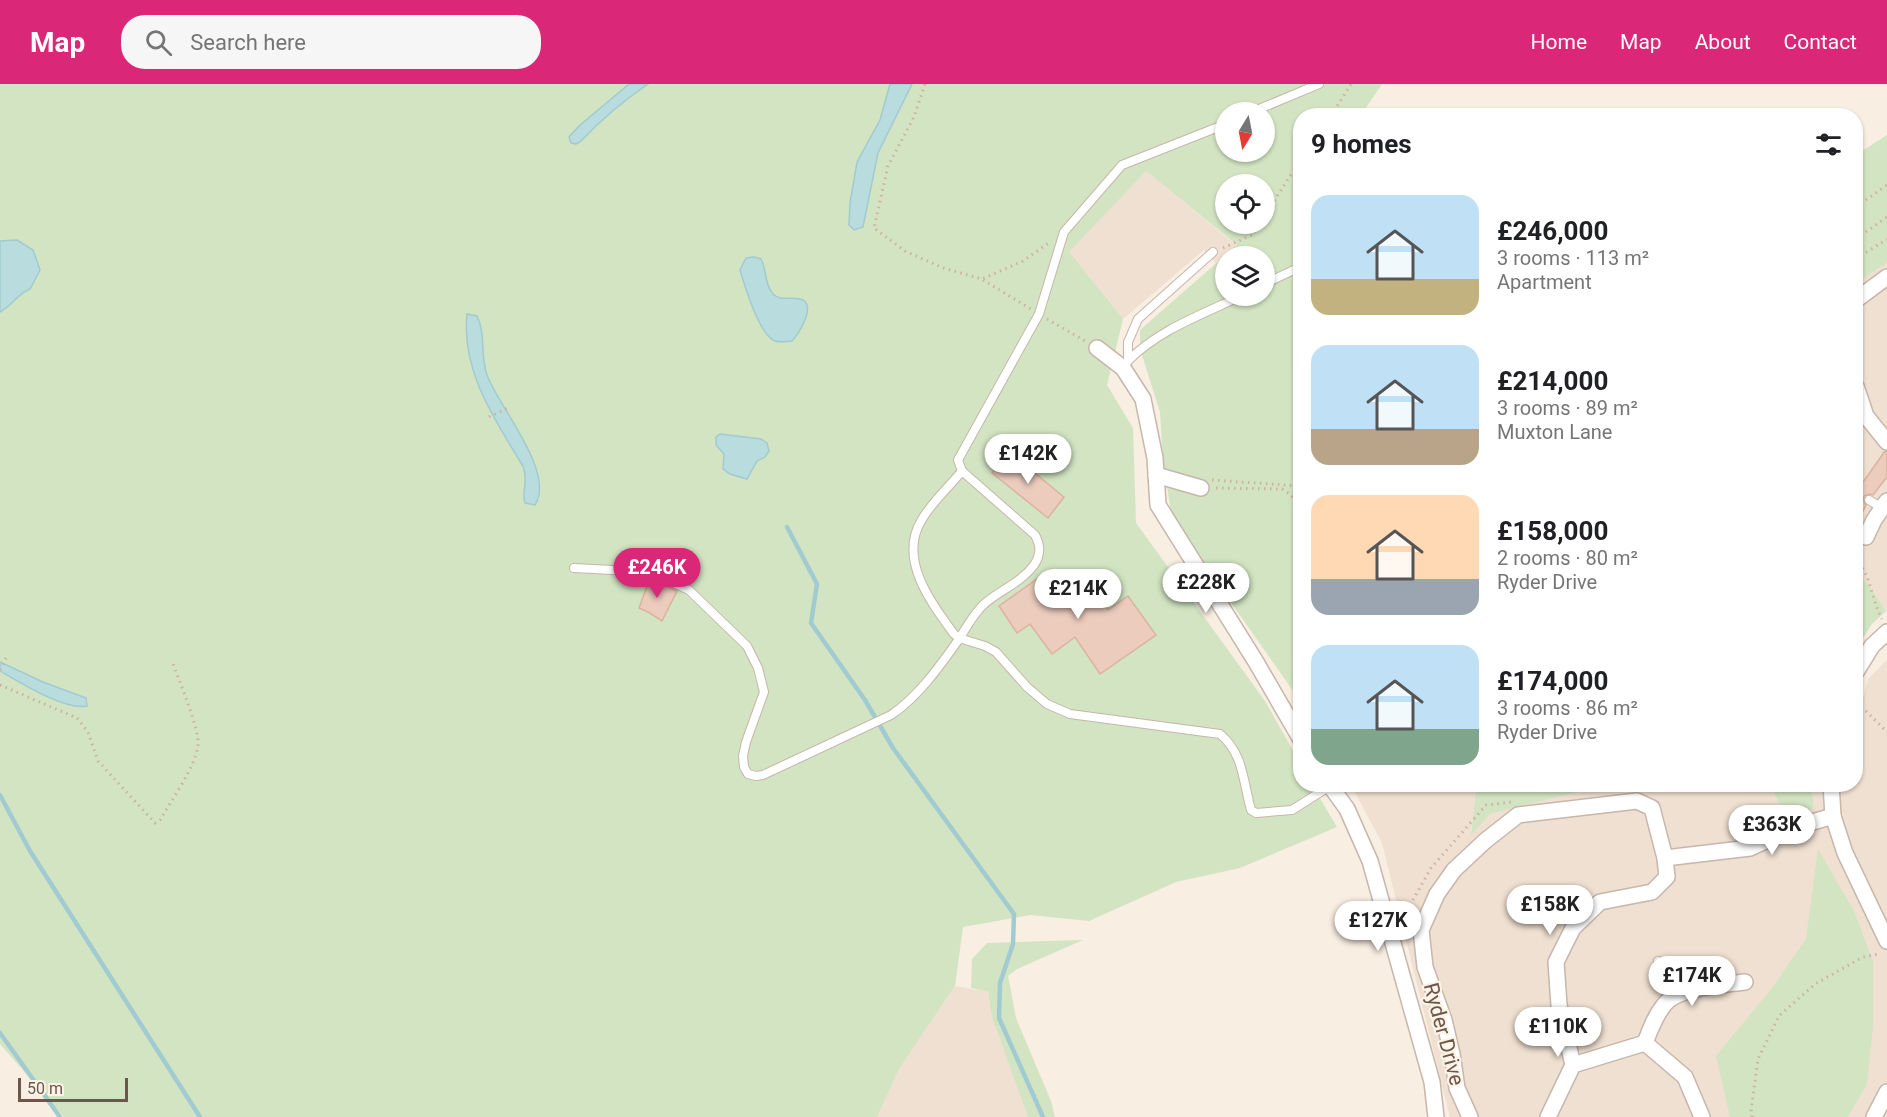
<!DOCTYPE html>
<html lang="en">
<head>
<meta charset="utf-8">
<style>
	body { margin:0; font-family:Roboto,sans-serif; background:#f6f6f6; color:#202124; height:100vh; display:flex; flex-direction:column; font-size:22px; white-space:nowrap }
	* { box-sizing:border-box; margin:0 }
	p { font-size:20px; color:#757577 }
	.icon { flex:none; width:33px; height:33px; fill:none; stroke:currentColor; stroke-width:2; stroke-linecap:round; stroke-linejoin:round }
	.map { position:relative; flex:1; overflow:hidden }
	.details { position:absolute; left:1293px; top:24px; width:570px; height:684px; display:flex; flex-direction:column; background:#fff; border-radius:24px; box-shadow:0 2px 4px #0004 }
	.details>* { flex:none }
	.needle { width:39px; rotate:190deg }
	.fabs { position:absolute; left:1215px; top:18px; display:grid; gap:12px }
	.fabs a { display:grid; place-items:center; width:60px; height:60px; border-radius:50%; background:#fff; box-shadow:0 2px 4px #0004; font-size:30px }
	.scale { position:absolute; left:18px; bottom:15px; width:110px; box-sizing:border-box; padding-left:6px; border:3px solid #6d564c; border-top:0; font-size:16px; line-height:21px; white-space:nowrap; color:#6d564c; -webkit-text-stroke:4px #fcf3e7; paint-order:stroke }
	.price { position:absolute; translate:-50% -51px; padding:0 14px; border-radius:21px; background:#fff; color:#222; font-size:20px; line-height:39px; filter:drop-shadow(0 2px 3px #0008) }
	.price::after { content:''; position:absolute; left:50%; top:36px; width:18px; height:14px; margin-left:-9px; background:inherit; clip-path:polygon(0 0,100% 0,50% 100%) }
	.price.on { background:#db2777; color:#fff }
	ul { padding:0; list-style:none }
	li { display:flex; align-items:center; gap:18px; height:150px; padding:0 18px }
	li span { display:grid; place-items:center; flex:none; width:168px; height:120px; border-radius:18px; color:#555 }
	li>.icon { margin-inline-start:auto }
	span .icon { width:72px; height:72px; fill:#fffc; stroke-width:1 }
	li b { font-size:26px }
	h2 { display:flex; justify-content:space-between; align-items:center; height:72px; padding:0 18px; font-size:26px }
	header { display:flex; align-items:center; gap:36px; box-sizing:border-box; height:84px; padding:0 30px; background:#db2777; color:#fff }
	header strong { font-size:28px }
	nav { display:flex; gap:33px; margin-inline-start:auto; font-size:21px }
	.search { width:420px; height:54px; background:#f6f6f6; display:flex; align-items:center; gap:15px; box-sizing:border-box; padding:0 21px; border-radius:24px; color:#757577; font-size:22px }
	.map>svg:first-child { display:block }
	.residential { fill:#efe0d1 }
	.green { fill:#d2e4c2; fill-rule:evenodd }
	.water { fill:#b9dcdf; stroke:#a1cbd0; stroke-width:1.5 }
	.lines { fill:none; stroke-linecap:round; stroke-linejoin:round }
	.stream { stroke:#a1cbd0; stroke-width:4.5 }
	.building { fill:#ebccbd; stroke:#dbb39f; stroke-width:1.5 }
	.lane-casing { stroke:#c7b6ab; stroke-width:10 }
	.street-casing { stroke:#c7b6ab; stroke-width:18 }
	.path { stroke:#cfb0a1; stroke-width:3; stroke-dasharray:1.5 4.5; stroke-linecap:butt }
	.lane { stroke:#fff; stroke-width:8 }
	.street { stroke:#fff; stroke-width:15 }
	.labels { text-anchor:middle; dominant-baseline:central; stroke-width:4.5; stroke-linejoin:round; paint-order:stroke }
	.street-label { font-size:21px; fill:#6d564c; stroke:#fcf3e7 }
</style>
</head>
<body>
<header>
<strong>Map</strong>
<div class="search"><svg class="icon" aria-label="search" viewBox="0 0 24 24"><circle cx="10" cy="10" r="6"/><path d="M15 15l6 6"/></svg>Search here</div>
<nav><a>Home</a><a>Map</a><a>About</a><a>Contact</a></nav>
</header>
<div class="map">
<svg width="1887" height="1033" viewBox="0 0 1887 1033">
	<rect width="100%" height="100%" fill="#f9eee2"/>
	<!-- residential -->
	<g class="residential">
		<path d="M1146,87L1237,162L1216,179L1204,166L1123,235L1068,168Z"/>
		<path d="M1887,179V528L1868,500L1856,491V199Z"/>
		<path d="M1887,576V1033H1450L1382,759L1351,701L1462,700L1476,703L1471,749L1490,730L1578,708L1670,704L1723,706L1747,701H1770L1789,736L1814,723L1811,701L1856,700V639L1868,595Z"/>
		<path d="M955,902L988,908L993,933L1028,1033H877L899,985Z"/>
	</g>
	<!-- green -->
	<g class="green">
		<path d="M0,0H1382L1361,31L1300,32V617L1172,434L1163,377L1160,328L1140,265V246L1237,161L1146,87L1069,168L1123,235L1107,301L1133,344L1136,439L1265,617L1300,679V700L1312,701L1337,743L1240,784L1176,798L1089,837L1030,831L963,843L955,902L899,985L877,1033H64L0,960ZM1226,28H1264V68H1226ZM1226,100H1264V140H1226ZM1226,172H1264V212H1226Z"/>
		<path d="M1887,51V179L1856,199V71Z"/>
		<path d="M1856,491L1868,500L1886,527L1872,540L1856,565Z"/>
		<path d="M1462,701H1747L1723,706L1670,704L1578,708L1490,730L1471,751L1476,704Z"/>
		<path d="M1770,701H1811L1814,723L1789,737Z"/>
		<path d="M1818,765L1854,827L1873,877V943L1867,1000L1848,1033H1730L1716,972L1772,904L1806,855Z"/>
		<path d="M1083,856L1017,885L1008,892L1016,934L1051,1017L1055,1033H1028L992,933L988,908L971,904L972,875L987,859Z"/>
	</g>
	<!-- water -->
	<g class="water">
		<path d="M629,0H648C623,17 601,36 580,58L576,60L571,59L569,53L579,42Z"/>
		<path d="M890,0H912L878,69L863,143L854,146L849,141L850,119L857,78L880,36Z"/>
		<path d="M17,156L33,166L40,186L30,205C17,210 12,222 0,228V157Z"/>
		<path d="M754,173L761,175C767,186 764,200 773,210C781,218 790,212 800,215C818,219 799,250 792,257C785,258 778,259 773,256C758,247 745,203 740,186L746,174Z"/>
		<path d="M467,230L477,232C486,249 480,272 487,291C498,322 556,388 535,421L525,419C521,408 529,398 523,382C495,336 461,287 467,230Z"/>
		<path d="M720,350L761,355L767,359L769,367L765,373L757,377L747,395L730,390L723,385L724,370L716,361V353Z"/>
		<path d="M0,578L43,598L86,614L87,622C66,627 19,598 0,587Z"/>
	</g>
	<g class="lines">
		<!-- stream -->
		<g class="stream">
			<path d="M787,443L817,500L811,539L865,616L893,664L1014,830L1013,860L1000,899L999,934L1043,1033"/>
			<path d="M0,711L30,767L200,1033"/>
			<path d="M0,949L60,1033"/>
		</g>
	</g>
	<!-- building -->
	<g class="building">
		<path d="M1885,367L1887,368V393L1873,411L1869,410L1864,412L1863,416L1866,421L1856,441V408Z"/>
		<path d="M1009,368L1064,413L1048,434L992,389Z"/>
		<path d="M1051,485L1071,512L1089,499L1108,526L1128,512L1156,551L1100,590L1075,553L1052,570L1030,540L1017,549L999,522Z"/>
		<path d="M650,494L677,507L662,537L648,528L639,524Z"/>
	</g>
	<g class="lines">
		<defs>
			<g id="lane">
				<path d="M1252,28L1319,0"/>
				<path d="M1264,200L1300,183"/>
				<path d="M1128,277C1158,246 1203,230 1241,212"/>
				<path d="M1123,284L1128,277V258L1138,235L1213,168"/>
				<path d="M962,387C949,403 931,419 921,437C898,476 932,520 954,550L959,554L985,562L996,568L1027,603L1047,620L1070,630L1220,650C1244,670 1243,698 1251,726L1256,729L1292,726L1330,702"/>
				<path d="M1869,416L1882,424"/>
				<path d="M574,484L650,488L689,506L747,562L758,584L764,608L746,658L743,672L744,683L748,690L756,692L763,691L891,631C918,613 940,582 959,555C966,544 973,531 983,521C998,507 1021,499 1034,481C1041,471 1041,462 1035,451L962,387L958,376L1039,230L1064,148L1122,81L1226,40"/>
				<path d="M1658,877L1673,894L1682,910"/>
			</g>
			<g id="street">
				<path d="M1856,216L1887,193"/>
				<path d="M1097,264L1123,284L1143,315L1155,374L1158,421L1256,578L1300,654"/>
				<path d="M1856,302L1866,332L1887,358"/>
				<path d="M1156,391L1201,404"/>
				<path d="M1866,453L1874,436L1887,417"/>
				<path d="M1856,588L1872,562L1887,548"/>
				<path d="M1329,700L1347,725L1370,777L1432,998L1436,1033"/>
				<path d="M1831,700L1833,732L1845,769L1887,857"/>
				<path d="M1645,959C1650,946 1655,932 1664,921C1677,903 1723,901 1745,898"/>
				<path d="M1573,981L1559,921L1556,878L1573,844L1600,818L1652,808L1667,793L1665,774"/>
				<path d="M1470,1033L1457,1004L1452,970L1444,936L1425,883L1421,846L1437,810L1454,786L1485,757L1518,731L1637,717L1652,724L1665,774L1750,764L1796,743L1833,732"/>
				<path d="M1548,1033L1573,981L1645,959L1685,993L1702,1033"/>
				<path d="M1874,1033L1887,1008"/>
			</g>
		</defs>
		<!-- lane casing -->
		<use href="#lane" class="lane-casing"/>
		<!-- street casing -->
		<use href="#street" class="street-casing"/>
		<!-- path -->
		<g class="path">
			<path d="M925,0L914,33L888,82L874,144L905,167L943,184L982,195L1023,177L1050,158"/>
			<path d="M1331,32L1351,0"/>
			<path d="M1856,123L1887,101"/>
			<path d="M1264,132L1300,77"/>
			<path d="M1856,155L1887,133"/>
			<path d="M1223,164L1252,151L1260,140"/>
			<path d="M1856,175L1887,155"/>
			<path d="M983,196L1031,225"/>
			<path d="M1047,235L1085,257"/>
			<path d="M489,333L508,324"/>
			<path d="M1212,396L1300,402"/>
			<path d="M1216,404L1282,405L1291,411L1296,418L1300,441"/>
			<path d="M1856,474C1871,492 1871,514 1882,535"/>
			<path d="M0,586L6,574"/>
			<path d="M0,601L77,634L88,648L98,677L155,739L160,736C171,717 196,682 198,661C200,646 178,594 172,577"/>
			<path d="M1856,620L1865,626L1887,648"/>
			<path d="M1619,703L1635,700"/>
			<path d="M1401,837L1431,784L1486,721L1512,718"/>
			<path d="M1752,1033L1751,1027L1758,975L1779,932L1815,900L1863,873L1879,870"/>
		</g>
		<!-- lane -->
		<use href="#lane" class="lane"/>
		<!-- street -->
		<use href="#street" class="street"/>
	</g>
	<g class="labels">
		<!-- street labels -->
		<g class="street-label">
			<text transform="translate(1444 950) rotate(75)">Ryder Drive</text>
		</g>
	</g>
</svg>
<div class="fabs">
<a><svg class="needle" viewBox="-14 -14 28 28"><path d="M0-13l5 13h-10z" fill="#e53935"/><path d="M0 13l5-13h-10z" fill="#757577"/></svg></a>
<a><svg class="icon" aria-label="locate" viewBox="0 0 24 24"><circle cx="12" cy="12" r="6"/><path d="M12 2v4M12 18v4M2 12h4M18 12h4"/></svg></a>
<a><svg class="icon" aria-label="layers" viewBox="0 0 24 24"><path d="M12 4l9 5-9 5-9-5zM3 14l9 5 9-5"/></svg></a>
</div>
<div class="scale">50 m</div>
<b class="price" style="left:1028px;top:401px">£142K</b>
<b class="price on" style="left:657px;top:515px">£246K</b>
<b class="price" style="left:1206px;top:530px">£228K</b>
<b class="price" style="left:1078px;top:536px">£214K</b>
<b class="price" style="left:1772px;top:772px">£363K</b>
<b class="price" style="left:1550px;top:852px">£158K</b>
<b class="price" style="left:1378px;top:868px">£127K</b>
<b class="price" style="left:1692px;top:923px">£174K</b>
<b class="price" style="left:1558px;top:974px">£110K</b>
<section class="details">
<h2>9 homes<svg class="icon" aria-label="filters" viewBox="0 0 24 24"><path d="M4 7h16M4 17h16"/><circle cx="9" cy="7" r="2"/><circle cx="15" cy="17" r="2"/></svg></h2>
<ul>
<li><span style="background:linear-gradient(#bfe0f5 70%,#c2b280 0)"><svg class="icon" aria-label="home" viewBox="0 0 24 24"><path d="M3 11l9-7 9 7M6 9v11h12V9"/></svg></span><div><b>£246,000</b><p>3 rooms · 113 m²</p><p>Apartment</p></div></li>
<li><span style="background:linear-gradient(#bfe0f5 70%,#b9a48a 0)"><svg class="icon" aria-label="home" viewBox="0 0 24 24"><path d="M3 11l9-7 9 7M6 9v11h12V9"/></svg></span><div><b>£214,000</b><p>3 rooms · 89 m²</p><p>Muxton Lane</p></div></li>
<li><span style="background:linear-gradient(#ffd9b3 70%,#9aa5b1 0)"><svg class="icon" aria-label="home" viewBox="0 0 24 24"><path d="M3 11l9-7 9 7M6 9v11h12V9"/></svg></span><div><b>£158,000</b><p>2 rooms · 80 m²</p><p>Ryder Drive</p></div></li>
<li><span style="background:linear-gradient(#bfe0f5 70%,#7fa58c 0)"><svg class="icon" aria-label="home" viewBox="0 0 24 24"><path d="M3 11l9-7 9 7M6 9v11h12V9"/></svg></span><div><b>£174,000</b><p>3 rooms · 86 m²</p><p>Ryder Drive</p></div></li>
</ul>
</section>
</div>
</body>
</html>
